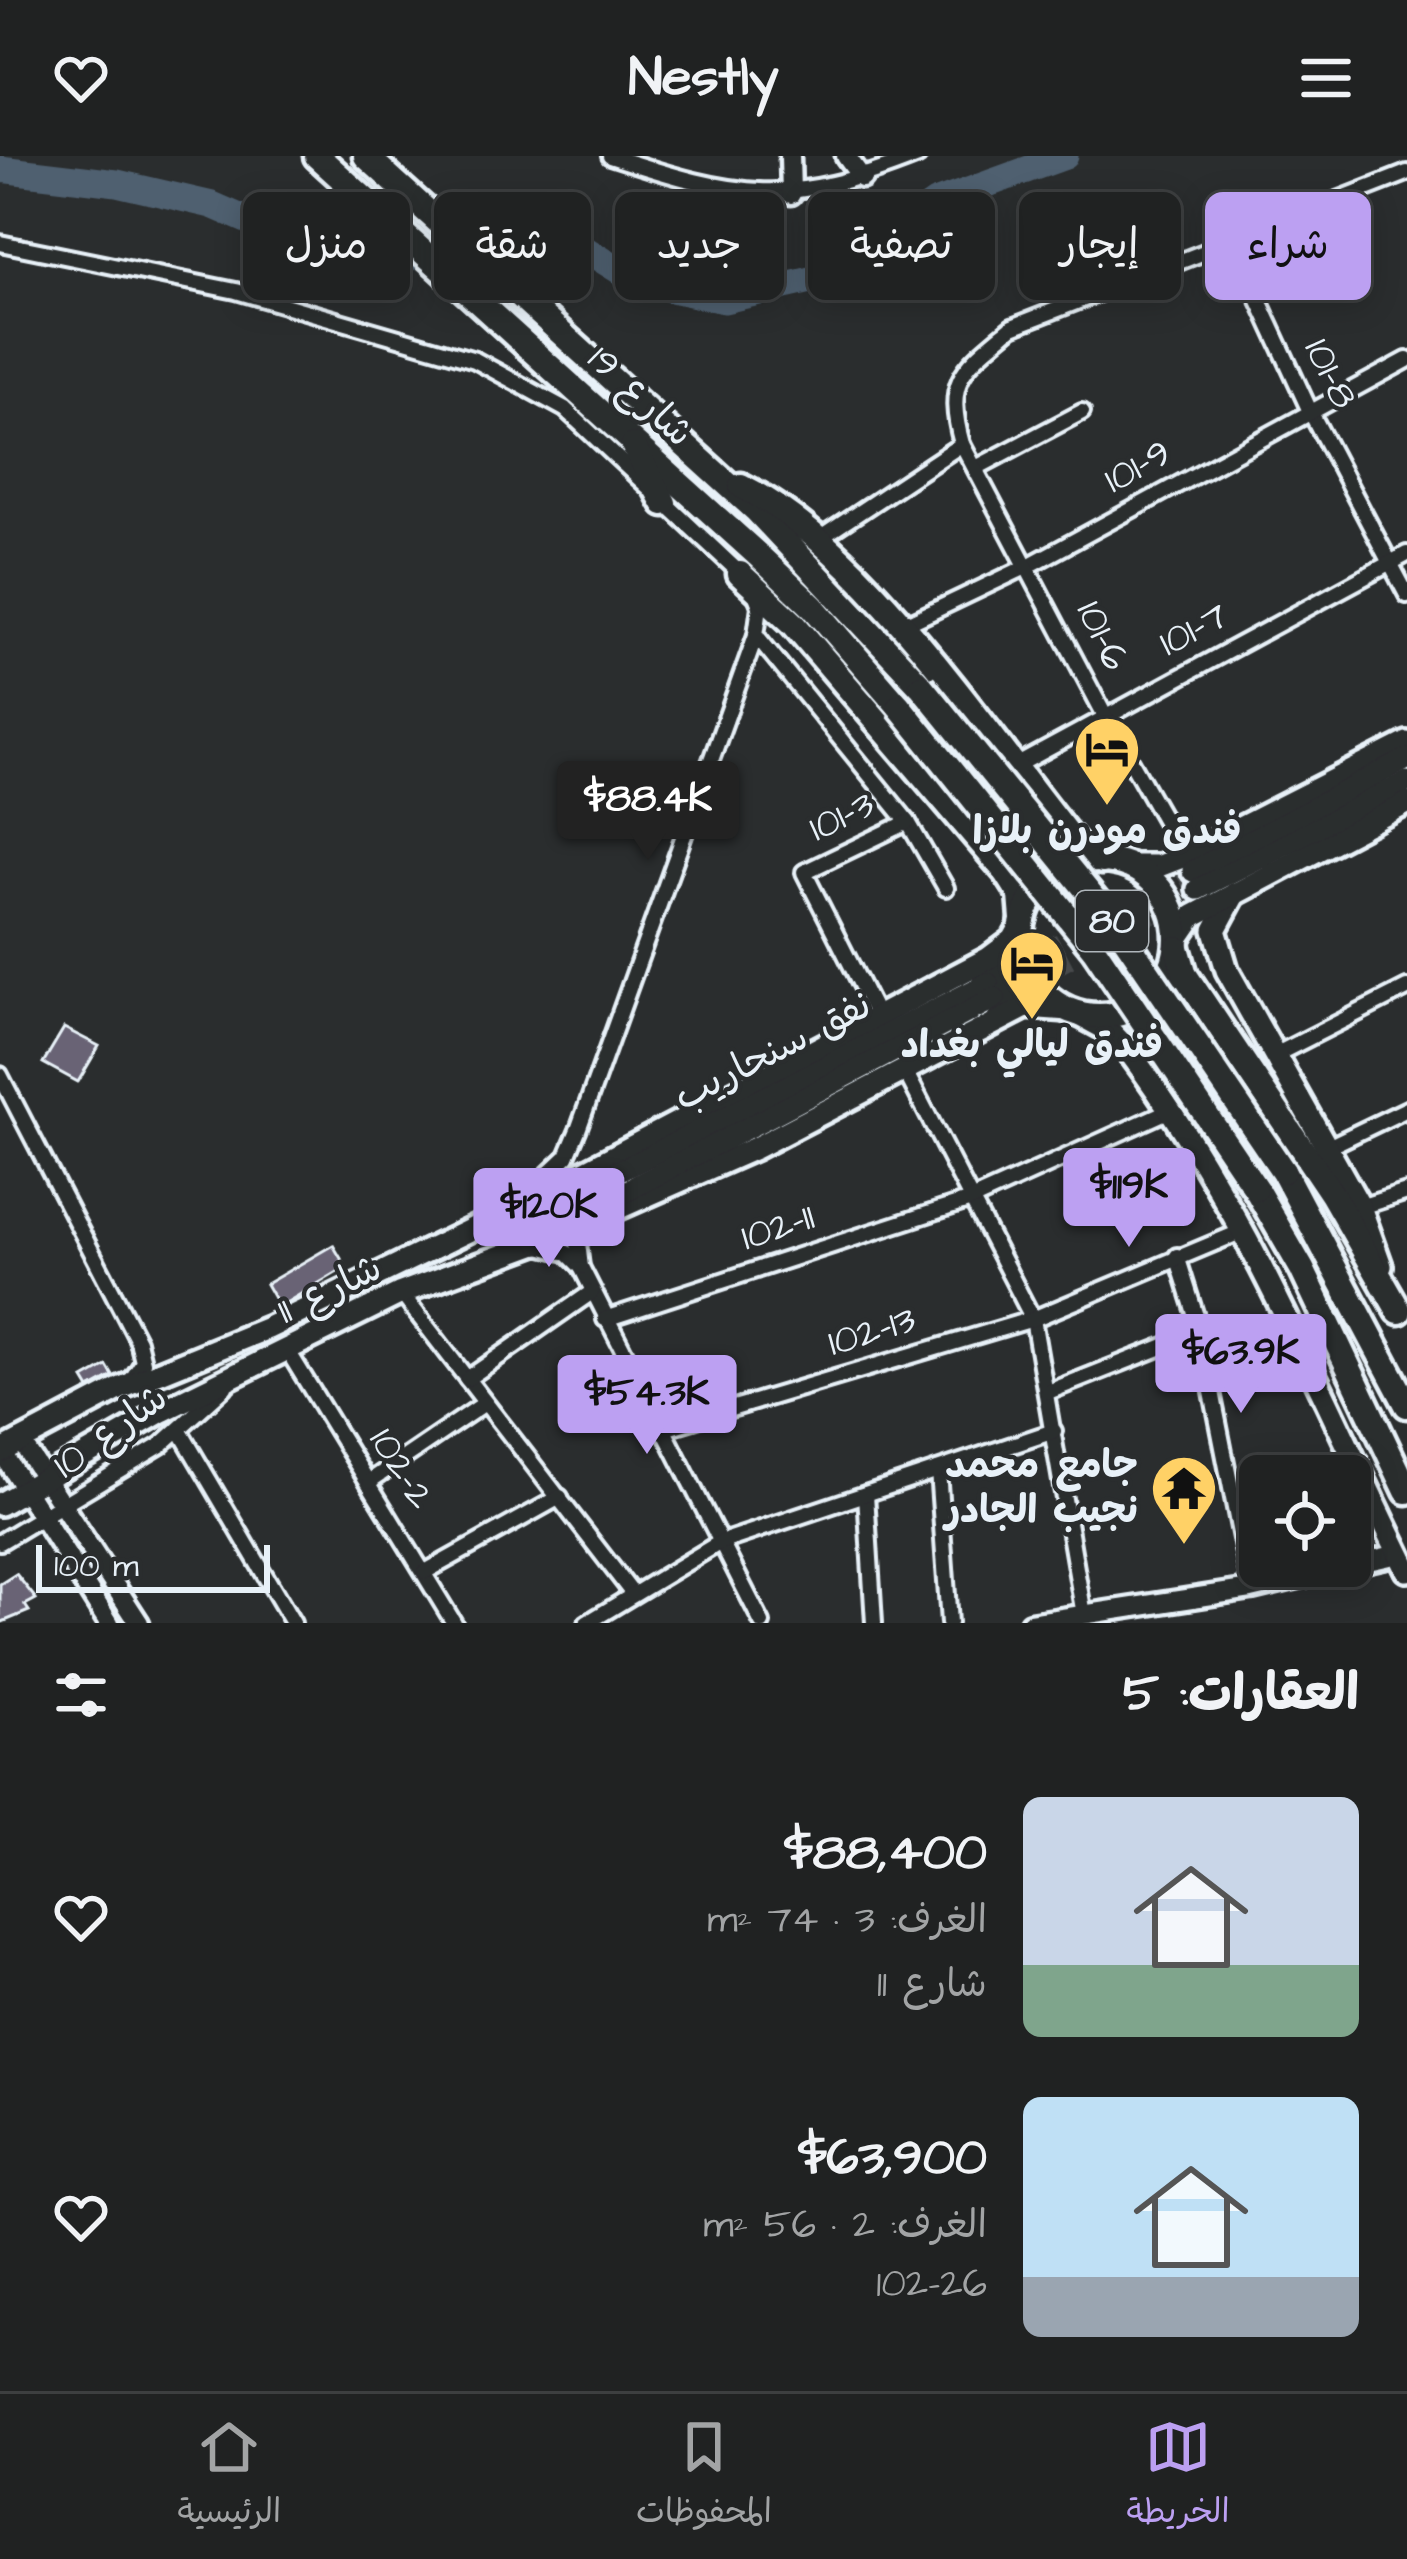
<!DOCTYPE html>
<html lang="ar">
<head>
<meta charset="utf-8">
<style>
	body { margin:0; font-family:"Architects Daughter","Playpen Sans Arabic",sans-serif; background:#2d2f2f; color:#f1f3f6; direction:rtl; height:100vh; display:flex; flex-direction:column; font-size:45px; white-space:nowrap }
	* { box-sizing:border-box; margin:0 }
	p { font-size:39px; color:#a2a4a5 }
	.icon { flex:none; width:66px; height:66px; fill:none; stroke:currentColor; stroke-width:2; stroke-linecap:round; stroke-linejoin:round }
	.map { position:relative; height:1467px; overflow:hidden; direction:ltr }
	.details { display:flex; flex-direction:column; background:#202222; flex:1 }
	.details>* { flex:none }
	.guide { position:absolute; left:36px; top:36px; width:1335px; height:108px; direction:rtl; display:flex; gap:24px }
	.buttons { position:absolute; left:1239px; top:1299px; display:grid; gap:24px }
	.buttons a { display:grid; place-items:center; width:132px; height:132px; border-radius:18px; background:#202222; box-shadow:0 6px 30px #0003,0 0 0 3px #3d3f40; font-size:60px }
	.scale { position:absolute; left:36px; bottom:30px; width:234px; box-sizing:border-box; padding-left:12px; border:6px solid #e8f1f8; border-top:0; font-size:33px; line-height:42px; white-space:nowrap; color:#e8f1f8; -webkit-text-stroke:9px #2a2d2e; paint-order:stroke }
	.price { position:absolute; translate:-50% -102px; padding:0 27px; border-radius:12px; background:#bca0f2; color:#111; font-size:39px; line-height:78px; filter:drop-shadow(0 3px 6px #0008) }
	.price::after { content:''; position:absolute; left:50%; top:72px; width:36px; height:27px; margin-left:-18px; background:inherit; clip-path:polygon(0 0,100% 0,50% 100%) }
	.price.on { background:#222; color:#fff }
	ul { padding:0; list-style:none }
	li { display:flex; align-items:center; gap:36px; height:300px; padding:0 48px }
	li span { display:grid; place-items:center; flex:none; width:336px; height:240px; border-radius:18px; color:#555 }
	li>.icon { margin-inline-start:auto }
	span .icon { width:144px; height:144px; fill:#fffc; stroke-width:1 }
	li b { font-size:51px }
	h2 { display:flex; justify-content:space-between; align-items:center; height:144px; padding:0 48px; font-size:51px }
	.tag { padding:0 42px; border-radius:18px; background:#202222; box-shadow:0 6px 30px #0003,0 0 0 3px #3d3f40; font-size:42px; line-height:108px }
	.tag.on { background:#bca0f2; color:#111 }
	header { display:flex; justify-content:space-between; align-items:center; height:156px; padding:0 48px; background:#202222; font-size:54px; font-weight:700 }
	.dock { display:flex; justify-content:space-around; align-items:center; height:168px; border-top:3px solid #3d3f40; background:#202222; font-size:33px; color:#a2a4a5 }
	.dock a { display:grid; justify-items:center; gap:6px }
	.dock .on { color:#bca0f2 }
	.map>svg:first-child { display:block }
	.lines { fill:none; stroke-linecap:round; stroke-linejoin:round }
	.river { stroke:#4f6070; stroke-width:27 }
	.building { fill:#696475; stroke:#e8f1f8; stroke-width:3 }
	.primary-tunnel { stroke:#464a4c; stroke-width:21; stroke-dasharray:21 10; stroke-linecap:butt }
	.minor-casing { stroke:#e8f1f8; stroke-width:22 }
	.tertiary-casing { stroke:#e8f1f8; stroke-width:27 }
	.secondary-casing { stroke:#e8f1f8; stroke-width:30 }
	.primary-casing { stroke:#e8f1f8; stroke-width:30 }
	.trunk-casing { stroke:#e8f1f8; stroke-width:33 }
	.minor { stroke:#2a2d2e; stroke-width:14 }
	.tertiary { stroke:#2a2d2e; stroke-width:18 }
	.secondary { stroke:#2a2d2e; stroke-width:21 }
	.primary { stroke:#2a2d2e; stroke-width:21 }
	.trunk { stroke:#2a2d2e; stroke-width:24 }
	.trunk-bridge-casing { stroke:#e8f1f8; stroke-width:33; stroke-linecap:butt }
	.trunk-bridge { stroke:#2a2d2e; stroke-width:24 }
	.labels { text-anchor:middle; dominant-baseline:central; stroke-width:9; stroke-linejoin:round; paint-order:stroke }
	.shield { fill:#2a2d2e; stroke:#afb6bb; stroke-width:3 }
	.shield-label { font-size:36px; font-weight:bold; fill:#e8f1f8 }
	.street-label { font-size:39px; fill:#e8f1f8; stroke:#2a2d2e }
	.poi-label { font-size:39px; font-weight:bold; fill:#e8f1f8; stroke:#2a2d2e }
</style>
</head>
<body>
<header><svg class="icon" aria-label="menu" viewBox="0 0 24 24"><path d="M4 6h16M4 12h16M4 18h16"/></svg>Nestly<svg class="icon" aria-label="heart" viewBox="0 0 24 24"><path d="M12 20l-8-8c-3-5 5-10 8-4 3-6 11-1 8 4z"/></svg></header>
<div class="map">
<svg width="1407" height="1467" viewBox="0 0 1407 1467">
	<rect width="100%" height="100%" fill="#2a2d2e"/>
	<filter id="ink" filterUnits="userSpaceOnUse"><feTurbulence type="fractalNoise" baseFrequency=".00833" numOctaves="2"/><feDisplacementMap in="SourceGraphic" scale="24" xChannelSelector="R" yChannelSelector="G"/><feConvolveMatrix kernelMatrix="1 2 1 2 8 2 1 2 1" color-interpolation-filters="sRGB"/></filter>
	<g filter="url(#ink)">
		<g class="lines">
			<!-- river -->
			<path class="river" d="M0,13L117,27L212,49L378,121L477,58L557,76L638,126L724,144L833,119L935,47L1065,0"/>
		</g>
		<!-- building -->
		<g class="building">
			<path d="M64,872L99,890L78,926L43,907Z"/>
			<path d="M333,1089L346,1111L279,1151L266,1128Z"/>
			<path d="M107,1210L113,1220L90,1233L84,1223Z"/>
			<path d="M16,1418L36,1443L25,1449L29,1455L0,1467V1428Z"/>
		</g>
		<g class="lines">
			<!-- primary-tunnel -->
			<g class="primary-tunnel">
				<path d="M988,827L1193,715"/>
				<path d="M996,841L1198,733"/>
			</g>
			<defs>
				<g id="minor">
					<path d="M610,0C740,42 787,52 918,0"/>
					<path d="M0,87L236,135L475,204L565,253L742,419"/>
					<path d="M1233,88L1309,253L1407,439"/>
					<path d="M976,312L1082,256"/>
					<path d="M819,383L962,288"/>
					<path d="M900,471L1030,409L1407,204"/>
					<path d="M756,479L908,666L946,732"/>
					<path d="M1014,611L1407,398"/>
					<path d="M1185,700L1104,558L962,288C944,222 963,212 1012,171L1407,17"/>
					<path d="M876,858L804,716L908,666"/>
					<path d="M1275,899L1407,832"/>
					<path d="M904,913L1033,1163L1084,1459"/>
					<path d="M0,919L138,1185L143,1206L132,1223"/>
					<path d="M1326,992L1407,953"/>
					<path d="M525,1040L567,1000L578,974L756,479L760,450L755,437"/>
					<path d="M1360,1051L1407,1036"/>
					<path d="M594,1066L578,1087L581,1111L762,1467"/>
					<path d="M539,1090L567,1097L581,1111"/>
					<path d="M1177,1100L1199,1170L1251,1433"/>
					<path d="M401,1137L632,1437"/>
					<path d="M605,1163L971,1044L1170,954"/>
					<path d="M288,1195L454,1467"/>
					<path d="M467,1223L592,1136"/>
					<path d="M1048,1236L1200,1176"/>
					<path d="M660,1274L1033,1163L1245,1074"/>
					<path d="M180,1275L293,1467"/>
					<path d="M938,1314L949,1467"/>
					<path d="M370,1325L485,1247"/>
					<path d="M866,1338L874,1467"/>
					<path d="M0,1386L161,1289L225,1231"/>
					<path d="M425,1416L560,1341"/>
					<path d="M587,1467L719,1387L1054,1275"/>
				</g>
				<g id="tertiary">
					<path d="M790,0L791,38"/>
					<path d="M846,0L862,22"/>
					<path d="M20,1284L139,1467"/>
					<path d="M1,1295L109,1467"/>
					<path d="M1350,1409L1399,1398"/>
					<path d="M1030,1467L1251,1433L1348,1410"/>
				</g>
				<g id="secondary">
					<path d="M1235,737L1215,774L1227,814L1360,1051L1381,1110"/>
					<path d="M972,812L998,816L1008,829L1010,847L997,864"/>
					<path d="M1076,857L1111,876L1127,893C1248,1054 1319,1236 1407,1414"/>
					<path d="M563,1027L989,802L1013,784L1023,766"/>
					<path d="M587,1066L755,992L1026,851L1069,854"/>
					<path d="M0,1296L121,1232L268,1172L536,1042"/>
					<path d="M0,1348L162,1255L401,1137L553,1081"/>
				</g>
				<g id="primary">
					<path d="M1128,710H1159L1185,700L1407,587"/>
					<path d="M1193,715L1407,603"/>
					<path d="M1198,733L1407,626"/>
					<path d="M1178,782L1193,760L1407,647"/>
					<path d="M521,1050L630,1010L988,827"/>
					<path d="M539,1087L636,1030L995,842"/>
				</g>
				<g id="trunk">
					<path d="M317,0L759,400L813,451L899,550"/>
					<path d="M366,0L756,354L921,530"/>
					<path d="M633,289L664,347"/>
					<path d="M741,330C863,390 987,579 1074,687L1102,705"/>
					<path d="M740,418L793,467L1007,717L1021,739L1023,763"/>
					<circle cx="1099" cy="782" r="78"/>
					<path d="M1177,792L1185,819L1332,1038L1399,1155"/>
					<path d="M1283,1015L1407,1249"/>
					<path d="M1256,1033L1302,1113L1407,1335"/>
				</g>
			</defs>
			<!-- minor casing -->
			<use href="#minor" class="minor-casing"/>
			<!-- tertiary casing -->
			<use href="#tertiary" class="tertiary-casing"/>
			<!-- secondary casing -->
			<use href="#secondary" class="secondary-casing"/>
			<!-- primary casing -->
			<use href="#primary" class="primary-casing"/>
			<!-- trunk casing -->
			<use href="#trunk" class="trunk-casing"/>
			<!-- minor -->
			<use href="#minor" class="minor"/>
			<!-- tertiary -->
			<use href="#tertiary" class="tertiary"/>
			<!-- secondary -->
			<use href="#secondary" class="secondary"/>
			<!-- primary -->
			<use href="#primary" class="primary"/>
			<!-- trunk -->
			<use href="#trunk" class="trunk"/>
			<defs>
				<g id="trunk-bridge">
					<path d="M921,530L1123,779L1283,1015"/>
					<path d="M899,550L1095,794L1256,1033"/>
				</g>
			</defs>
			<!-- trunk-bridge casing -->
			<use href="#trunk-bridge" class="trunk-bridge-casing"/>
			<!-- trunk-bridge -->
			<use href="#trunk-bridge" class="trunk-bridge"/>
		</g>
	</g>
	<!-- icons -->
	<defs>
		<symbol id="hotel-pin" viewBox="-11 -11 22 30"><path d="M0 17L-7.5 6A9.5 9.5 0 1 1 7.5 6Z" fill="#ffd166" stroke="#2a2d2e"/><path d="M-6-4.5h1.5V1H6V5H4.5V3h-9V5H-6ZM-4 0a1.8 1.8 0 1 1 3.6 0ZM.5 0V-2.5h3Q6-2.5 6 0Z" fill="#111"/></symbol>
		<symbol id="temple-pin" viewBox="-11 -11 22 30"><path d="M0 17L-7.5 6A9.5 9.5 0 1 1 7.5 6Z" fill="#ffd166" stroke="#2a2d2e"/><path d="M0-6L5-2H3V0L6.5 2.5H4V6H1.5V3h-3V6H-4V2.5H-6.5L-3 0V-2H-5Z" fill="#111"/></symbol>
	</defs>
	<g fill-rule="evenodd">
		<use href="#hotel-pin" x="1069" y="555" width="76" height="104"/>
		<use href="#hotel-pin" x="994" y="769" width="76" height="104"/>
		<use href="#temple-pin" x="1146" y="1294" width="76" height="104"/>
	</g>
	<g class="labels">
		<!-- shield labels -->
		<rect class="shield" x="1076" y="735" width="72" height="60" rx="9"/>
		<g class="shield-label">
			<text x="1112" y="765">80</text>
		</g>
		<!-- street labels -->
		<g class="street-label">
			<text transform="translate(1330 218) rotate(64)">101-8</text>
			<text transform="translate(640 241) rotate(43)">شارع 19</text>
			<text transform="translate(1138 311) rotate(-29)">101-9</text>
			<text transform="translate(1194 474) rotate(-28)">101-7</text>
			<text transform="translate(1102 480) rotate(64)">101-6</text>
			<text transform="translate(842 661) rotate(-26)">101-3</text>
			<text transform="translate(773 896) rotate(-27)">نفق سنحاريب</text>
			<text transform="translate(778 1072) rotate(-18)">102-11</text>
			<text transform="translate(330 1134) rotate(-26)">شارع 11</text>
			<text transform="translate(872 1176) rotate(-17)">102-13</text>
			<text transform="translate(111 1276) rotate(-36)">شارع 10</text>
			<text transform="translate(401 1313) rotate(58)">102-2</text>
		</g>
		<!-- poi labels -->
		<g class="poi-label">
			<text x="1107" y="676">فندق مودرن بلازا</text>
			<text x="1032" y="890">فندق ليالي بغداد</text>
			<text x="1138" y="1310" text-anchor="end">جامع محمد<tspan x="1138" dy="45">نجيب الجادر</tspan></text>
		</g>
	</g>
</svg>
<div class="buttons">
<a><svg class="icon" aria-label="locate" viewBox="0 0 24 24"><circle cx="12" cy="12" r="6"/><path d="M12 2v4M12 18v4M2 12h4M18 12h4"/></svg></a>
</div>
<div class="scale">100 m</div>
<b class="price on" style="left:648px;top:707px">$88.4K</b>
<b class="price" style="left:1129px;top:1094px">$119K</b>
<b class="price" style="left:549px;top:1114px">$120K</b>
<b class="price" style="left:1241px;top:1260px">$63.9K</b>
<b class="price" style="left:647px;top:1301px">$54.3K</b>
<div class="guide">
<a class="tag on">شراء</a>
<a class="tag">إيجار</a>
<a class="tag">تصفية</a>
<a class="tag">جديد</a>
<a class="tag">شقة</a>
<a class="tag">منزل</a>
</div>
</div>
<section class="details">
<h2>العقارات: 5<svg class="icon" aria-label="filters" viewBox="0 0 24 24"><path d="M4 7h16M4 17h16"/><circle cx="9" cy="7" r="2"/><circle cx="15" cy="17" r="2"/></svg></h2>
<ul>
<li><span style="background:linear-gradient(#c9d6e8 70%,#7fa58c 0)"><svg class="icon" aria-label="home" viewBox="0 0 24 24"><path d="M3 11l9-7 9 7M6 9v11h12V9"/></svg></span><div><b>$88,400</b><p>الغرف: 3 · 74 m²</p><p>شارع 11</p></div><svg class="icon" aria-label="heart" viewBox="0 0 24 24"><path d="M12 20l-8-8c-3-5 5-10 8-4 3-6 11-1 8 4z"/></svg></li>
<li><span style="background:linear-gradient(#bfe0f5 75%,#9aa5b1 0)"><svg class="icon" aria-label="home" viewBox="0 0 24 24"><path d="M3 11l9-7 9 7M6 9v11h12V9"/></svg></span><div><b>$63,900</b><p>الغرف: 2 · 56 m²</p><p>102-26</p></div><svg class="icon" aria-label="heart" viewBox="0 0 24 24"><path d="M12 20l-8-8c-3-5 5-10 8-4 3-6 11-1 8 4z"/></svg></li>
</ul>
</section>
<nav class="dock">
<a class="on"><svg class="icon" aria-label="map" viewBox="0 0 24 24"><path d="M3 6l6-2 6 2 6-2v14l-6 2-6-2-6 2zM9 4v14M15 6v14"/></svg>الخريطة</a>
<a><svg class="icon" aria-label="saved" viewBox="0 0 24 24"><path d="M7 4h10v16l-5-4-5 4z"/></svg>المحفوظات</a>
<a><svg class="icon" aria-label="home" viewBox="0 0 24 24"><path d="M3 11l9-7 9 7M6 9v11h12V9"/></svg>الرئيسية</a>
</nav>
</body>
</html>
